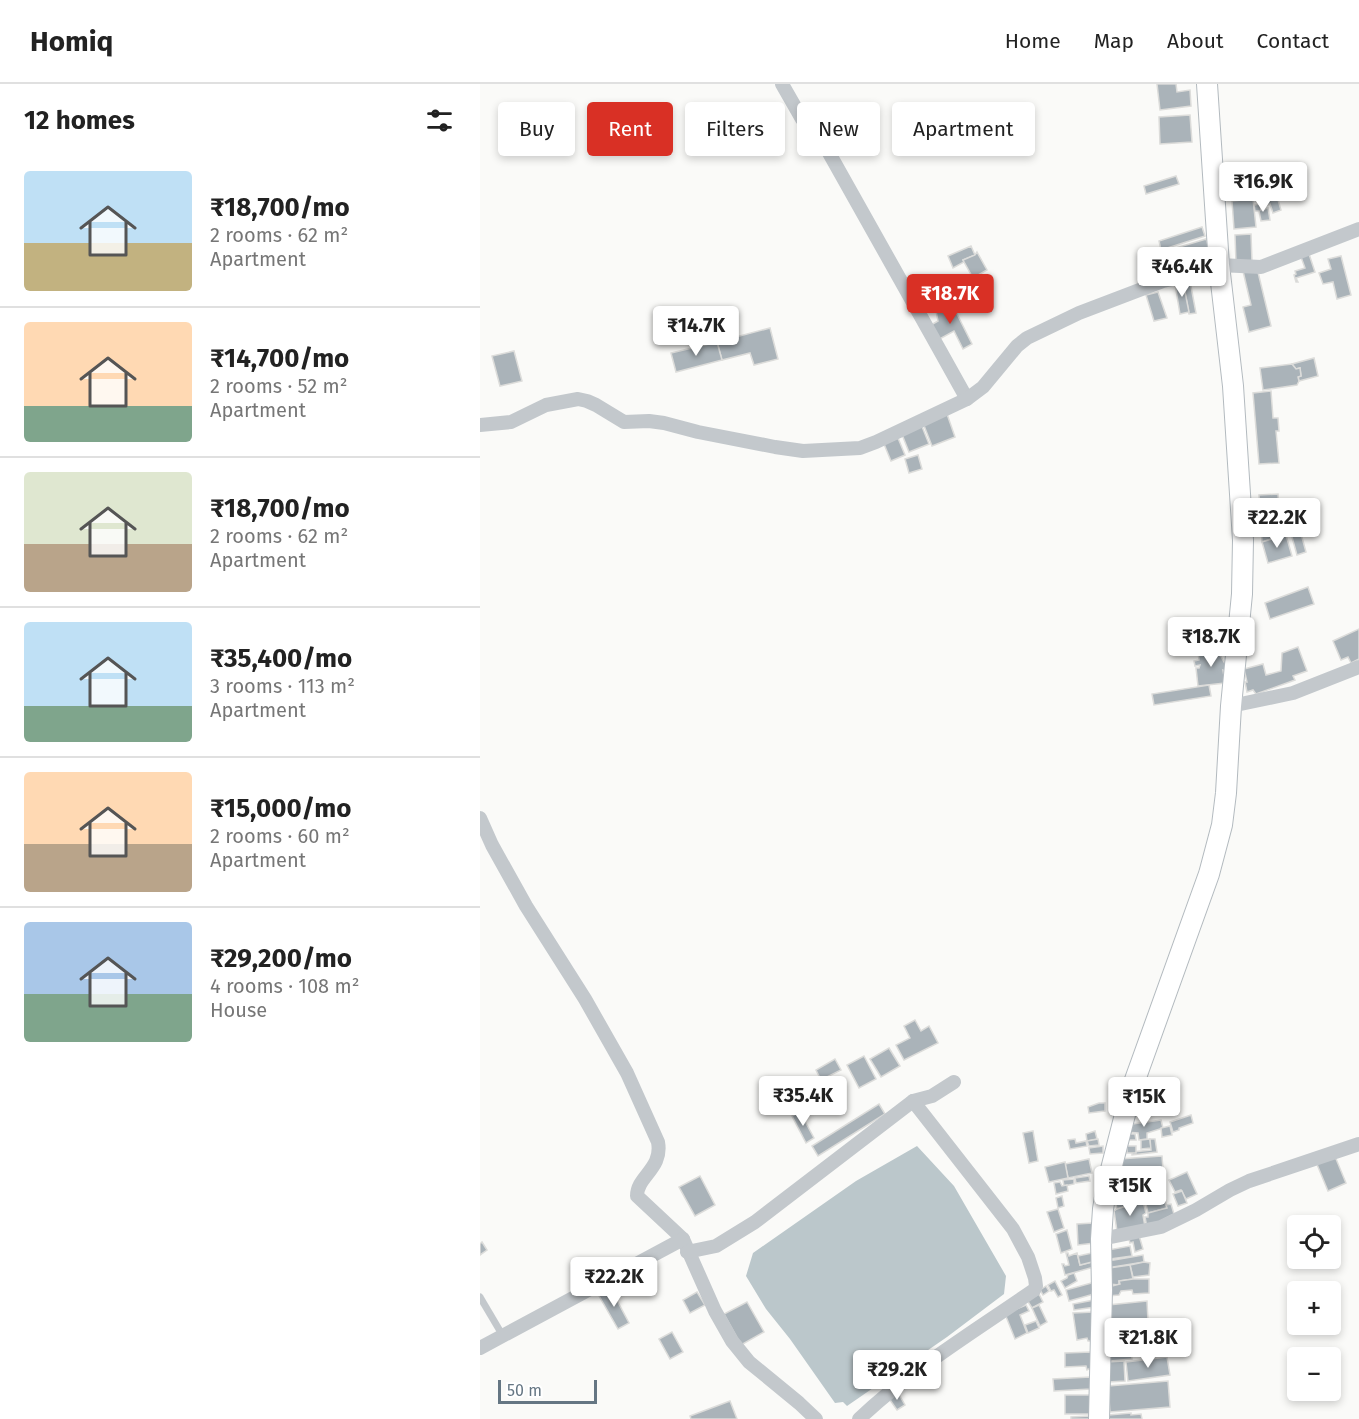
<!DOCTYPE html>
<html lang="en">
<head>
<meta charset="utf-8">
<style>
	body { margin:0; font-family:"Fira Sans",sans-serif; background:#f6f6f6; color:#222; height:100vh; display:flex; flex-direction:column; font-size:22px; white-space:nowrap }
	* { box-sizing:border-box; margin:0 }
	p { font-size:20px; color:#767676 }
	.icon { flex:none; width:33px; height:33px; fill:none; stroke:currentColor; stroke-width:2; stroke-linecap:round; stroke-linejoin:round }
	.map { position:relative; flex:1; overflow:hidden }
	.details { display:flex; flex-direction:column; background:#fff; width:480px }
	.details>* { flex:none }
	.banner { position:absolute; left:18px; top:18px; width:570px; height:54px; display:flex; gap:12px }
	.tools { position:absolute; left:807px; top:1131px; display:grid; gap:12px }
	.tools a { display:grid; place-items:center; width:54px; height:54px; border-radius:6px; background:#fff; box-shadow:0 3px 9px #0003; font-size:30px }
	.scale { position:absolute; left:18px; bottom:15px; width:99px; box-sizing:border-box; padding-left:6px; border:3px solid #657683; border-top:0; font-size:16px; line-height:21px; white-space:nowrap; color:#657683; -webkit-text-stroke:4px #fff; paint-order:stroke }
	.price { position:absolute; translate:-50% -51px; padding:0 14px; border-radius:6px; background:#fff; color:#222; font-size:20px; line-height:39px; filter:drop-shadow(0 2px 3px #0008) }
	.price::after { content:''; position:absolute; left:50%; top:36px; width:18px; height:14px; margin-left:-9px; background:inherit; clip-path:polygon(0 0,100% 0,50% 100%) }
	.price.on { background:#d93025; color:#fff }
	ul { padding:0; list-style:none }
	li { display:flex; align-items:center; gap:18px; height:150px; padding:0 24px }
	li+li { border-top:2px solid #e0e0e0 }
	li span { display:grid; place-items:center; flex:none; width:168px; height:120px; border-radius:6px; color:#555 }
	li>.icon { margin-inline-start:auto }
	span .icon { width:72px; height:72px; fill:#fffc; stroke-width:1 }
	li b { font-size:26px }
	h2 { display:flex; justify-content:space-between; align-items:center; height:72px; padding:0 24px; font-size:26px }
	.pill { padding:0 21px; border-radius:6px; background:#fff; box-shadow:0 3px 9px #0003; font-size:21px; line-height:54px }
	.pill.on { background:#d93025; color:#fff }
	header { display:flex; align-items:center; gap:36px; box-sizing:border-box; height:84px; padding:0 30px; background:#fff; border-bottom:2px solid #e0e0e0 }
	header strong { font-size:28px }
	nav { display:flex; gap:33px; margin-inline-start:auto; font-size:21px }
	main { display:flex; flex:1; min-height:0 }
	.map>svg:first-child { display:block }
	.water { fill:#bbc7cb }
	.building { fill:#aab3b9; stroke:#dcdcda; stroke-width:1.5 }
	.lines { fill:none; stroke-linecap:round; stroke-linejoin:round }
	.secondary-casing { stroke:#b3babf; stroke-width:22 }
	.lane { stroke:#c3c8cc; stroke-width:7 }
	.street { stroke:#c3c8cc; stroke-width:14 }
	.secondary { stroke:#fff; stroke-width:20 }
</style>
</head>
<body>
<header>
<strong>Homiq</strong>
<nav><a>Home</a><a>Map</a><a>About</a><a>Contact</a></nav>
</header>
<main>
<section class="details">
<h2>12 homes<svg class="icon" aria-label="filters" viewBox="0 0 24 24"><path d="M4 7h16M4 17h16"/><circle cx="9" cy="7" r="2"/><circle cx="15" cy="17" r="2"/></svg></h2>
<ul>
<li><span style="background:linear-gradient(#bfe0f5 60%,#c2b280 0)"><svg class="icon" aria-label="home" viewBox="0 0 24 24"><path d="M3 11l9-7 9 7M6 9v11h12V9"/></svg></span><div><b>₹18,700/mo</b><p>2 rooms · 62 m²</p><p>Apartment</p></div></li>
<li><span style="background:linear-gradient(#ffd9b3 70%,#7fa58c 0)"><svg class="icon" aria-label="home" viewBox="0 0 24 24"><path d="M3 11l9-7 9 7M6 9v11h12V9"/></svg></span><div><b>₹14,700/mo</b><p>2 rooms · 52 m²</p><p>Apartment</p></div></li>
<li><span style="background:linear-gradient(#dfe7d0 60%,#b9a48a 0)"><svg class="icon" aria-label="home" viewBox="0 0 24 24"><path d="M3 11l9-7 9 7M6 9v11h12V9"/></svg></span><div><b>₹18,700/mo</b><p>2 rooms · 62 m²</p><p>Apartment</p></div></li>
<li><span style="background:linear-gradient(#bfe0f5 70%,#7fa58c 0)"><svg class="icon" aria-label="home" viewBox="0 0 24 24"><path d="M3 11l9-7 9 7M6 9v11h12V9"/></svg></span><div><b>₹35,400/mo</b><p>3 rooms · 113 m²</p><p>Apartment</p></div></li>
<li><span style="background:linear-gradient(#ffd9b3 60%,#b9a48a 0)"><svg class="icon" aria-label="home" viewBox="0 0 24 24"><path d="M3 11l9-7 9 7M6 9v11h12V9"/></svg></span><div><b>₹15,000/mo</b><p>2 rooms · 60 m²</p><p>Apartment</p></div></li>
<li><span style="background:linear-gradient(#a9c7e8 60%,#7fa58c 0)"><svg class="icon" aria-label="home" viewBox="0 0 24 24"><path d="M3 11l9-7 9 7M6 9v11h12V9"/></svg></span><div><b>₹29,200/mo</b><p>4 rooms · 108 m²</p><p>House</p></div></li>
</ul>
</section>
<div class="map">
<svg width="879" height="1335" viewBox="0 0 879 1335">
	<rect width="100%" height="100%" fill="#fafaf8"/>
	<!-- water -->
	<path class="water" d="M437,1062L474,1102L526,1192L524,1210L467,1253L367,1322L363,1318L355,1319L310,1255L286,1225L266,1192L273,1169L376,1097Z"/>
	<!-- building -->
	<g class="building">
		<path d="M677,0H696L697,8L710,6L711,22L680,26Z"/>
		<path d="M710,31L712,58L680,60L679,33Z"/>
		<path d="M696,92L699,100L666,110L664,102Z"/>
		<path d="M794,102L801,126L793,129L790,120L782,123L779,115L788,112L785,105Z"/>
		<path d="M773,115L776,143L754,145L752,117Z"/>
		<path d="M780,120L781,126L788,124L790,136L781,137L779,127H775L774,121Z"/>
		<path d="M722,143L725,152L681,166L679,157Z"/>
		<path d="M771,150L772,178L756,179L755,151Z"/>
		<path d="M726,155L729,164L699,173L696,164Z"/>
		<path d="M491,162L495,171L483,176L484,178L473,184L468,172Z"/>
		<path d="M497,168L507,186L493,194L483,176L495,171Z"/>
		<path d="M829,170L835,188L816,194L818,198H816L814,191L816,190L815,187L825,184L821,173Z"/>
		<path d="M861,172L871,211L857,215L853,198L843,200L839,189L851,185L848,175Z"/>
		<path d="M777,184L791,242L769,248L763,223L771,221L763,187Z"/>
		<path d="M710,197L716,229L709,230L703,198Z"/>
		<path d="M703,198L709,228L700,230L695,200Z"/>
		<path d="M678,208L687,234L674,237L666,211Z"/>
		<path d="M469,214L492,260L483,265L474,247L456,257L449,242L458,237L456,227L466,222L463,217Z"/>
		<path d="M290,244L298,275L274,281L270,269L242,276L237,258Z"/>
		<path d="M237,258L242,276L196,288L191,269Z"/>
		<path d="M34,267L42,297L20,302L12,272Z"/>
		<path d="M834,274L838,292L819,297L818,293L821,292L820,284L816,285L812,280Z"/>
		<path d="M812,280L816,285L820,284L821,292L818,293L819,297L817,301L783,306L780,284Z"/>
		<path d="M791,307L793,334H798L799,347H796L799,379L779,380L773,309Z"/>
		<path d="M467,330L475,353L452,362L443,339Z"/>
		<path d="M441,340L449,360L429,368L421,348Z"/>
		<path d="M418,354L425,371L411,377L404,360Z"/>
		<path d="M438,371L442,385L429,389L425,375Z"/>
		<path d="M798,410L799,426H790L791,455L782,458L779,411Z"/>
		<path d="M815,445L817,448L820,446L826,468L817,471L810,446Z"/>
		<path d="M806,451L812,472L788,479L782,458Z"/>
		<path d="M828,503L834,520L790,535L785,519Z"/>
		<path d="M879,545V575L871,579L868,573L861,576L853,557Z"/>
		<path d="M818,563L827,587L813,592L815,596L776,610L773,606L767,608L765,598H767L764,585L783,580L786,591L801,587L802,569Z"/>
		<path d="M737,565L744,578H748L749,588L743,586L745,599L718,602L716,584H719L720,581L715,582L714,577L719,576L718,569Z"/>
		<path d="M729,601L731,612L674,621L672,610Z"/>
		<path d="M435,936L441,947L449,942L458,959L424,976L416,961L430,954L424,942Z"/>
		<path d="M409,964L420,982L401,993L390,975Z"/>
		<path d="M384,972L396,995L379,1004L367,981Z"/>
		<path d="M355,975L361,986L341,996L336,986Z"/>
		<path d="M318,993L324,1005L314,1010L308,998Z"/>
		<path d="M305,998L318,1025L309,1030L295,1003Z"/>
		<path d="M619,1019H625V1027L609,1029L608,1023Z"/>
		<path d="M399,1020L405,1030L338,1072L332,1062Z"/>
		<path d="M320,1028L334,1054L326,1059L312,1032Z"/>
		<path d="M711,1031L713,1039L699,1044V1046L693,1048L690,1038Z"/>
		<path d="M681,1036L683,1044L667,1049V1055L659,1056L658,1049L645,1048V1041Z"/>
		<path d="M690,1042L692,1051L682,1053L681,1044Z"/>
		<path d="M553,1047L558,1077L549,1079L543,1049Z"/>
		<path d="M615,1047L617,1055L607,1057L606,1050Z"/>
		<path d="M643,1050H655L656,1056H643Z"/>
		<path d="M595,1055L596,1059L606,1057L607,1062L590,1065L588,1056Z"/>
		<path d="M618,1055L619,1061L609,1062L607,1057Z"/>
		<path d="M670,1055L671,1064L661,1065V1056Z"/>
		<path d="M670,1055H675L677,1068L652,1071V1068L671,1066Z"/>
		<path d="M623,1062V1069L610,1070L609,1064Z"/>
		<rect x="647" y="1062" width="9" height="7"/>
		<path d="M854,1070L866,1099L848,1107L836,1078Z"/>
		<path d="M682,1072L684,1099L650,1101L649,1098L633,1099L639,1075Z"/>
		<path d="M609,1075L612,1089L588,1094L585,1080Z"/>
		<path d="M585,1078L588,1094L569,1098L565,1083Z"/>
		<path d="M707,1088L717,1110L706,1115L701,1106L695,1108L689,1096Z"/>
		<path d="M220,1092L235,1121L215,1132L199,1103Z"/>
		<path d="M609,1092L610,1097L596,1099L595,1094Z"/>
		<path d="M594,1095V1100L584,1102L583,1096Z"/>
		<path d="M580,1098L582,1102L587,1101L588,1107L576,1110L574,1099Z"/>
		<path d="M681,1100L685,1116L677,1118L676,1113L665,1116L662,1105Z"/>
		<path d="M659,1106L663,1117L637,1125L634,1112Z"/>
		<path d="M702,1107L707,1119L698,1122L693,1110Z"/>
		<path d="M582,1112L584,1122L578,1124L576,1114Z"/>
		<path d="M676,1113L677,1118L685,1116L687,1124L668,1129L665,1116Z"/>
		<path d="M663,1117L666,1129L663,1131L665,1143L637,1147L634,1127L637,1125Z"/>
		<path d="M691,1120L694,1130L667,1144L665,1133H668V1129L687,1124L686,1121Z"/>
		<path d="M578,1125L584,1144L574,1148L567,1128Z"/>
		<path d="M613,1139L615,1159L598,1161L597,1140Z"/>
		<path d="M587,1146L592,1165L581,1169L576,1150Z"/>
		<path d="M658,1148L663,1165L655,1168L653,1158L650,1159L648,1151Z"/>
		<path d="M2,1158L7,1166L0,1171V1160Z"/>
		<path d="M650,1162L652,1172L630,1175L628,1166Z"/>
		<path d="M586,1169H588L589,1172L597,1169L600,1181L612,1178L614,1183L585,1191L582,1180H584L585,1182L589,1181Z"/>
		<path d="M612,1169V1178L600,1181L598,1172Z"/>
		<path d="M663,1171L664,1178L627,1184L628,1177Z"/>
		<path d="M664,1178L670,1179L669,1191L653,1193L650,1181Z"/>
		<path d="M650,1181L653,1195L639,1197V1201L629,1200V1184Z"/>
		<path d="M594,1189L597,1197L585,1204L581,1197L587,1194L588,1191Z"/>
		<path d="M653,1195H669V1209L653,1210L652,1206L641,1207L639,1211L628,1212V1203L640,1200L639,1197Z"/>
		<path d="M575,1197L582,1211L578,1213L574,1206L571,1207L568,1201Z"/>
		<path d="M615,1198L614,1210L589,1217L586,1206Z"/>
		<path d="M566,1202L569,1207L563,1211L560,1206Z"/>
		<path d="M130,1203L149,1239L138,1245L118,1210Z"/>
		<path d="M217,1208L225,1221L210,1229L203,1216Z"/>
		<path d="M559,1210L563,1218L552,1224L547,1216Z"/>
		<path d="M614,1216L615,1223L594,1226L593,1220Z"/>
		<path d="M667,1217L668,1237L630,1241L628,1221Z"/>
		<path d="M267,1218L284,1248L261,1261L244,1230Z"/>
		<path d="M546,1221L549,1227L540,1231L547,1249L535,1255L525,1230Z"/>
		<path d="M559,1221L567,1238L560,1242L552,1224Z"/>
		<path d="M614,1228L613,1257H608L607,1254L597,1256L593,1229Z"/>
		<path d="M556,1237L559,1244L548,1249L545,1241Z"/>
		<path d="M665,1239L667,1259L631,1262L629,1243Z"/>
		<path d="M192,1248L203,1268L190,1275L179,1255Z"/>
		<path d="M678,1261V1270L656,1272V1264Z"/>
		<path d="M651,1264L652,1275L630,1277L629,1265Z"/>
		<path d="M611,1268V1284L607,1286L606,1282L585,1283V1269Z"/>
		<path d="M687,1273L690,1291L648,1297L646,1278Z"/>
		<path d="M644,1277L645,1297L628,1298L627,1278Z"/>
		<path d="M610,1293L611,1305L574,1307L573,1295Z"/>
		<path d="M688,1297L690,1323L630,1328L628,1302Z"/>
		<path d="M417,1307L425,1321L417,1326L408,1313Z"/>
		<path d="M585,1311H611L612,1330H585Z"/>
		<path d="M250,1317L257,1335H211L210,1332Z"/>
		<path d="M651,1329V1331L661,1330L662,1335H629V1331Z"/>
		<path d="M610,1332V1335H591V1333Z"/>
	</g>
	<g class="lines">
		<defs>
			<path id="secondary" d="M619,1335L622,1206L621,1155L623,1125L627,1101L651,1007L729,790L742,741L746,709L751,622L762,510L763,456L753,302L739,181L727,0"/>
		</defs>
		<!-- secondary casing -->
		<use href="#secondary" class="secondary-casing"/>
		<!-- lane -->
		<path class="lane" d="M0,1213L23,1252"/>
		<!-- street -->
		<g class="street">
			<path d="M302,0L322,35L339,51L458,263L487,315"/>
			<path d="M0,341L31,338L66,321L98,315L107,317L116,321L144,338L169,337L184,339L218,348L295,363L323,367L380,364L396,358L487,315L503,303L537,262L547,254L599,229L683,197L711,191L739,181L781,183L879,145"/>
			<path d="M751,622L813,609L879,583"/>
			<path d="M0,734L12,761L46,822L105,915L147,989L178,1058C183,1085 157,1092 157,1112L203,1155L235,1227L252,1257L269,1278L319,1319L336,1335"/>
			<path d="M621,1155L681,1143L716,1126L750,1106L769,1097L879,1060"/>
			<path d="M207,1168L236,1162L275,1138L433,1017L452,1012L474,998"/>
			<path d="M0,1264L203,1155"/>
			<path d="M379,1335C432,1285 495,1247 554,1206L556,1202L555,1194L548,1173L533,1145L433,1017"/>
		</g>
		<!-- secondary -->
		<use href="#secondary" class="secondary"/>
	</g>
</svg>
<div class="tools">
<a><svg class="icon" aria-label="locate" viewBox="0 0 24 24"><circle cx="12" cy="12" r="6"/><path d="M12 2v4M12 18v4M2 12h4M18 12h4"/></svg></a>
<a>+</a>
<a>−</a>
</div>
<div class="scale">50 m</div>
<b class="price" style="left:783px;top:129px">₹16.9K</b>
<b class="price" style="left:702px;top:214px">₹46.4K</b>
<b class="price on" style="left:470px;top:241px">₹18.7K</b>
<b class="price" style="left:216px;top:273px">₹14.7K</b>
<b class="price" style="left:797px;top:465px">₹22.2K</b>
<b class="price" style="left:731px;top:584px">₹18.7K</b>
<b class="price" style="left:323px;top:1043px">₹35.4K</b>
<b class="price" style="left:664px;top:1044px">₹15K</b>
<b class="price" style="left:650px;top:1133px">₹15K</b>
<b class="price" style="left:134px;top:1224px">₹22.2K</b>
<b class="price" style="left:668px;top:1285px">₹21.8K</b>
<b class="price" style="left:417px;top:1317px">₹29.2K</b>
<div class="banner">
<a class="pill">Buy</a>
<a class="pill on">Rent</a>
<a class="pill">Filters</a>
<a class="pill">New</a>
<a class="pill">Apartment</a>
</div>
</div>
</main>
</body>
</html>
